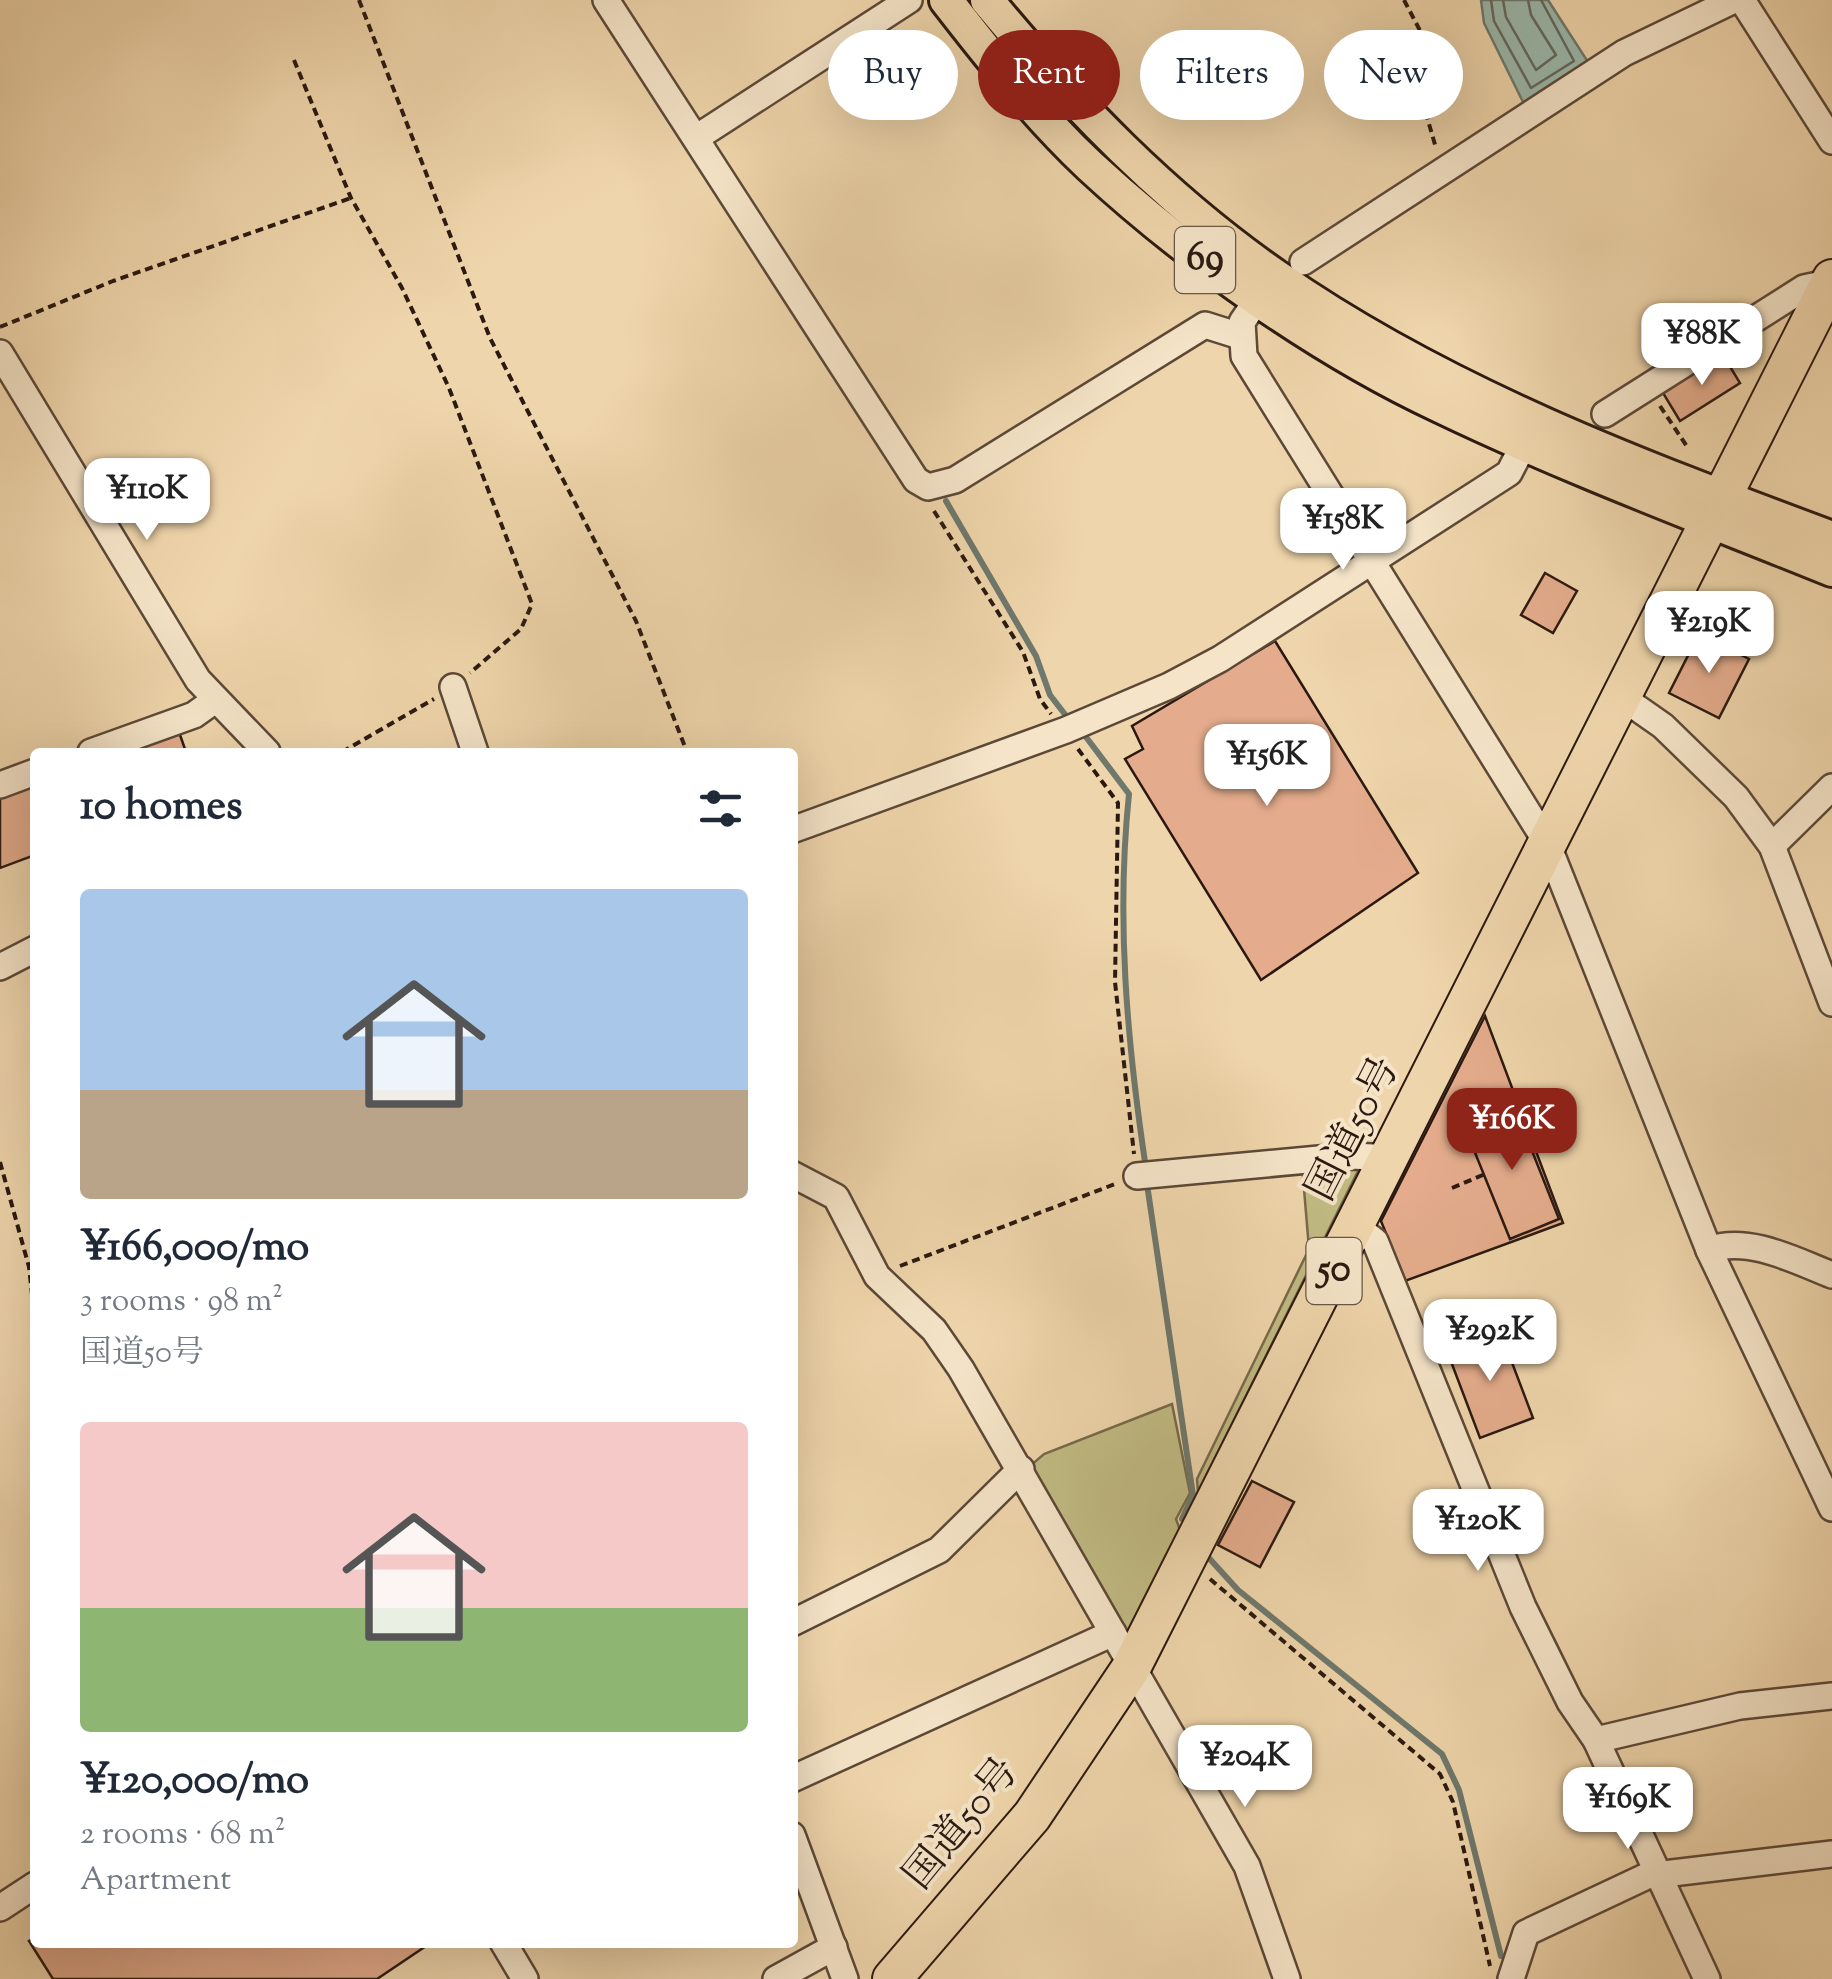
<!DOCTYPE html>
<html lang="en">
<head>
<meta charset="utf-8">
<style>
	body { margin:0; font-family:"Sorts Mill Goudy","Noto Serif JP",serif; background:#f6f6f7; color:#1f2937; height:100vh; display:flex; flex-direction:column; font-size:38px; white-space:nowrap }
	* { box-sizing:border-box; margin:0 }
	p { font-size:32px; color:#747a83 }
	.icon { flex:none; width:55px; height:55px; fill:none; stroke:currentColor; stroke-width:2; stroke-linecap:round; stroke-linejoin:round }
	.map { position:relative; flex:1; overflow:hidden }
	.drawer { position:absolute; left:30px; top:748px; width:768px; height:1200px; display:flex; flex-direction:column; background:#fff; border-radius:10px; box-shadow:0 10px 40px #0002 }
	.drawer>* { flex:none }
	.banner { position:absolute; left:828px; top:30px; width:852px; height:90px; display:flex; gap:20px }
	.price { position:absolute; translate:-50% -85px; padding:0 22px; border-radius:20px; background:#fff; color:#222; font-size:32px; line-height:65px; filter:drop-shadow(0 2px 5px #0008) }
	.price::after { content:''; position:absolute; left:50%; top:60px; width:30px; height:22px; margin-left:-15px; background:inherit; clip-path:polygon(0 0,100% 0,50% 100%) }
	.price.on { background:#8f2418; color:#fff }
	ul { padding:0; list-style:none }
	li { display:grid; align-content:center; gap:20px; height:530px; padding:0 50px }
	li span { display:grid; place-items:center; height:310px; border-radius:10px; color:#555 }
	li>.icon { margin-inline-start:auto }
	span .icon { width:180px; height:180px; fill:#fffc; stroke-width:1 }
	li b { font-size:42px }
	h2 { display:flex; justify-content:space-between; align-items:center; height:120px; padding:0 50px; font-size:42px }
	.pill { padding:0 35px; border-radius:45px; background:#fff; box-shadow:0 10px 40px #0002; font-size:35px; line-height:90px }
	.pill.on { background:#8f2418; color:#fff }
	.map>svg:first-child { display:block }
	.green { fill:#c1bb83; stroke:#766a4a; stroke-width:2.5 }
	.water { fill:#9ab8ab; stroke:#6e786d; stroke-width:2.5 }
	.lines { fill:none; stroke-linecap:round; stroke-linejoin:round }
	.shore { stroke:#62685e; stroke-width:2.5 }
	.stream { stroke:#6e786d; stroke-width:6 }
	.building { fill:#e4ac8c; stroke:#2b1911; stroke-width:2.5 }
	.minor-casing { stroke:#5c4838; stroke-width:30 }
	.major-casing { stroke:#2b1911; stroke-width:38 }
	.highway-casing { stroke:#2b1911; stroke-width:42 }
	.path { stroke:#2b1911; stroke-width:4; stroke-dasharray:8 5; stroke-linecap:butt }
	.minor { stroke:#f5e4c8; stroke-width:25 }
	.major { stroke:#efd5ab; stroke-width:32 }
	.highway { stroke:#efd5ab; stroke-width:38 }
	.labels { text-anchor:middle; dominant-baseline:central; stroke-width:8; stroke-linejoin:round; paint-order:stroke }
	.shield { fill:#f5e4c8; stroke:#685648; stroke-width:2.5 }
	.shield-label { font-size:38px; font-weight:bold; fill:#2b1911 }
	.street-label { font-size:40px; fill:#2b1911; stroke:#f5e4c8 }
</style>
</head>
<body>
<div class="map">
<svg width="1832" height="1979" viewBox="0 0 1832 1979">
	<rect width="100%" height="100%" fill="#efd5ab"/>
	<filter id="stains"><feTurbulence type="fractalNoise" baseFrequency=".002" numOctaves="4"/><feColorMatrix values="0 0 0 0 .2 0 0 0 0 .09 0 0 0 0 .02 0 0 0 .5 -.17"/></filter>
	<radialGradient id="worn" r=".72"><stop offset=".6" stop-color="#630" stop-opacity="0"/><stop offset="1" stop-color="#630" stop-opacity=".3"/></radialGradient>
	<!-- green -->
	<g class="green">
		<path d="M1302,1165L1360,1167L1198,1492L1197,1479L1309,1249Z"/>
		<path d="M1172,1404L1190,1493L1176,1519L1180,1530L1128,1631L1114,1618L1030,1466L1044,1454Z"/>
	</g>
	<!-- water -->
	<path class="water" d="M1481,0H1548L1590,65L1524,104L1484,23Z"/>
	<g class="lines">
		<!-- shore -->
		<g class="shore">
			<path d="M1491,0L1494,21L1531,88L1574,61L1541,0"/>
			<path d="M1503,0L1506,17L1536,70L1556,55L1531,15L1528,0"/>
		</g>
		<!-- stream -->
		<g class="stream">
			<path d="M946,501L1036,656L1050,695L1067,717"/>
			<path d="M1086,737L1129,794C1116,918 1127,1040 1145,1162"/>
			<path d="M1148,1191L1193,1495L1182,1519"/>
			<path d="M1208,1557L1238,1590L1442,1754L1459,1790L1501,1956"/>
		</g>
	</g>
	<!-- building -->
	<g class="building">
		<path d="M1723,355L1740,383L1680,421L1663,393Z"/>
		<path d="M1545,573L1577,591L1553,633L1521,615Z"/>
		<path d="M1699,634L1749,659L1719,718L1669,693Z"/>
		<path d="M1275,641L1418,873L1261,980L1125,759L1143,749L1132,726Z"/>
		<path d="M179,732L186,752H123Z"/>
		<path d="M35,785V855L0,868V798Z"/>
		<path d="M1485,1016L1563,1223L1405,1281L1381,1221Z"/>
		<path d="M1515,1108L1559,1219L1510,1239L1465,1128Z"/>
		<path d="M1500,1331L1533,1418L1480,1438L1447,1351Z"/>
		<path d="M1252,1481L1294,1502L1260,1567L1218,1545Z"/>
		<path d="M35,1938V1942H432L377,1979H53L29,1941Z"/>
	</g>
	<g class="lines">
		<defs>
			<g id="minor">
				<path d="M606,0L916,480L928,487L955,480L1205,325L1240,336"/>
				<path d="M1742,0L1832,141"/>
				<path d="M696,138L909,0"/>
				<path d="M1303,262L1624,53L1734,0"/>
				<path d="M1259,297L1242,322L1244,356L1547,843L1709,1250L1832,1508"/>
				<path d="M0,353L198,680L267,752"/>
				<path d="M1605,414L1804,288L1818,285L1827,290"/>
				<path d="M453,687L475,752"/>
				<path d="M1623,698L1663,726L1736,797L1772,846L1832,1003"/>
				<path d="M91,752L194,715L215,700"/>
				<path d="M0,785L35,772"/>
				<path d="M792,830L1066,730L1169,686L1220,659L1509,473L1524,444"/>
				<path d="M1772,846L1832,787"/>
				<path d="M0,967L35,949"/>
				<path d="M792,1174L836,1197L877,1276L934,1330L961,1369L1247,1866L1287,1979"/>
				<path d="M1137,1176L1351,1156L1373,1157L1386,1170"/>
				<path d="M1357,1227L1375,1241L1523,1607L1570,1702L1596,1740L1707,1979"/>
				<path d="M1709,1250C1748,1235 1796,1261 1832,1275"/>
				<path d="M792,1623L939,1550L1021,1469"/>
				<path d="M1596,1740L1740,1706L1832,1696"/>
				<path d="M792,1779L1113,1633"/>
				<path d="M792,1835L845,1979"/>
				<path d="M0,1908L35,1885"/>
				<path d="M503,1942L525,1979"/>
				<path d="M776,1979L834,1947"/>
				<path d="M1511,1979L1526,1933L1647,1876L1832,1854"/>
			</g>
			<g id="major">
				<path d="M946,0C991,58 1037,116 1090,166C1187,256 1320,350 1440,406C1567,467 1701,517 1832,570"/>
				<path d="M987,0C1072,103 1166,200 1277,277C1445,394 1641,467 1832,538"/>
			</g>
			<path id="highway" d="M892,1979L1032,1816L1131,1668L1832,279"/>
		</defs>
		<!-- minor casing -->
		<use href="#minor" class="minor-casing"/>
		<!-- major casing -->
		<use href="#major" class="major-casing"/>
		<!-- highway casing -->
		<use href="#highway" class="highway-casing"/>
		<!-- path -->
		<g class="path">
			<path d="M359,0L490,338L636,621L687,752"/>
			<path d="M1404,0L1426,42L1427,117L1436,148"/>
			<path d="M294,60L351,198L402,288L449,388L532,604L521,629L470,673"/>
			<path d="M0,327L113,281L351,198"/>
			<path d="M1660,406L1688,448"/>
			<path d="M934,511L1023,652L1040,699L1051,714"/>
			<path d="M1078,749L1118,803L1115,982L1134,1154"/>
			<path d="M342,752L434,699"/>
			<path d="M0,1162L29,1267L35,1322"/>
			<path d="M1452,1188L1485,1174"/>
			<path d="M900,1266L1115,1184"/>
			<path d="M1210,1579L1440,1774L1453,1802L1490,1966"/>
		</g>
		<!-- minor -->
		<use href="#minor" class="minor"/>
		<!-- major -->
		<use href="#major" class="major"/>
		<!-- highway -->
		<use href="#highway" class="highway"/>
	</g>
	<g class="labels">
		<!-- shield labels -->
		<g class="shield">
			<rect x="1175" y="227" width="60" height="66" rx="8"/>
			<rect x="1306.5" y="1238" width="55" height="66" rx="8"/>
		</g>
		<g class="shield-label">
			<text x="1205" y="260">69</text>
			<text x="1334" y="1271">50</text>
		</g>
		<!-- street labels -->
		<g class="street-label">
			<text transform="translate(1355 1130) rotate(-63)">国道50号</text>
			<text transform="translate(963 1825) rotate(-51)">国道50号</text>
		</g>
	</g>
	<rect width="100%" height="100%" filter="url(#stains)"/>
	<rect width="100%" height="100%" fill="url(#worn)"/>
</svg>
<b class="price" style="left:1702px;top:388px">¥88K</b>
<b class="price" style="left:147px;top:543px">¥110K</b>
<b class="price" style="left:1343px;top:573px">¥158K</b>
<b class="price" style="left:1709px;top:676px">¥219K</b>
<b class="price" style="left:1267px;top:809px">¥156K</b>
<b class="price on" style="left:1512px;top:1173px">¥166K</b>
<b class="price" style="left:1490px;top:1384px">¥292K</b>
<b class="price" style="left:1478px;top:1574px">¥120K</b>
<b class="price" style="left:1245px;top:1810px">¥204K</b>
<b class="price" style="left:1628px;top:1852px">¥169K</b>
<div class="banner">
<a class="pill">Buy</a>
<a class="pill on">Rent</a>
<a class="pill">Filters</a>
<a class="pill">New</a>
</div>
<section class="drawer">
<h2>10 homes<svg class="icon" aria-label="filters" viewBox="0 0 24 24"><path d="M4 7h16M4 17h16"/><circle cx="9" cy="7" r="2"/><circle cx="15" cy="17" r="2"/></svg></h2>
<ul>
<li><span style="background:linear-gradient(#a9c7e8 65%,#b9a48a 0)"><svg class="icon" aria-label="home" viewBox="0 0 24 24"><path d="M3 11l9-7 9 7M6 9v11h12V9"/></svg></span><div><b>¥166,000/mo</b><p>3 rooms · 98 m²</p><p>国道50号</p></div></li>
<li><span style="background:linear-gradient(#f6c9c9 60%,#8fb573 0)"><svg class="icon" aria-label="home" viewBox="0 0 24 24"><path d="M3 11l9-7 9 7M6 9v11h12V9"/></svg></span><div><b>¥120,000/mo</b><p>2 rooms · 68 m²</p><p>Apartment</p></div></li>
</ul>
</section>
</div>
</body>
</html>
